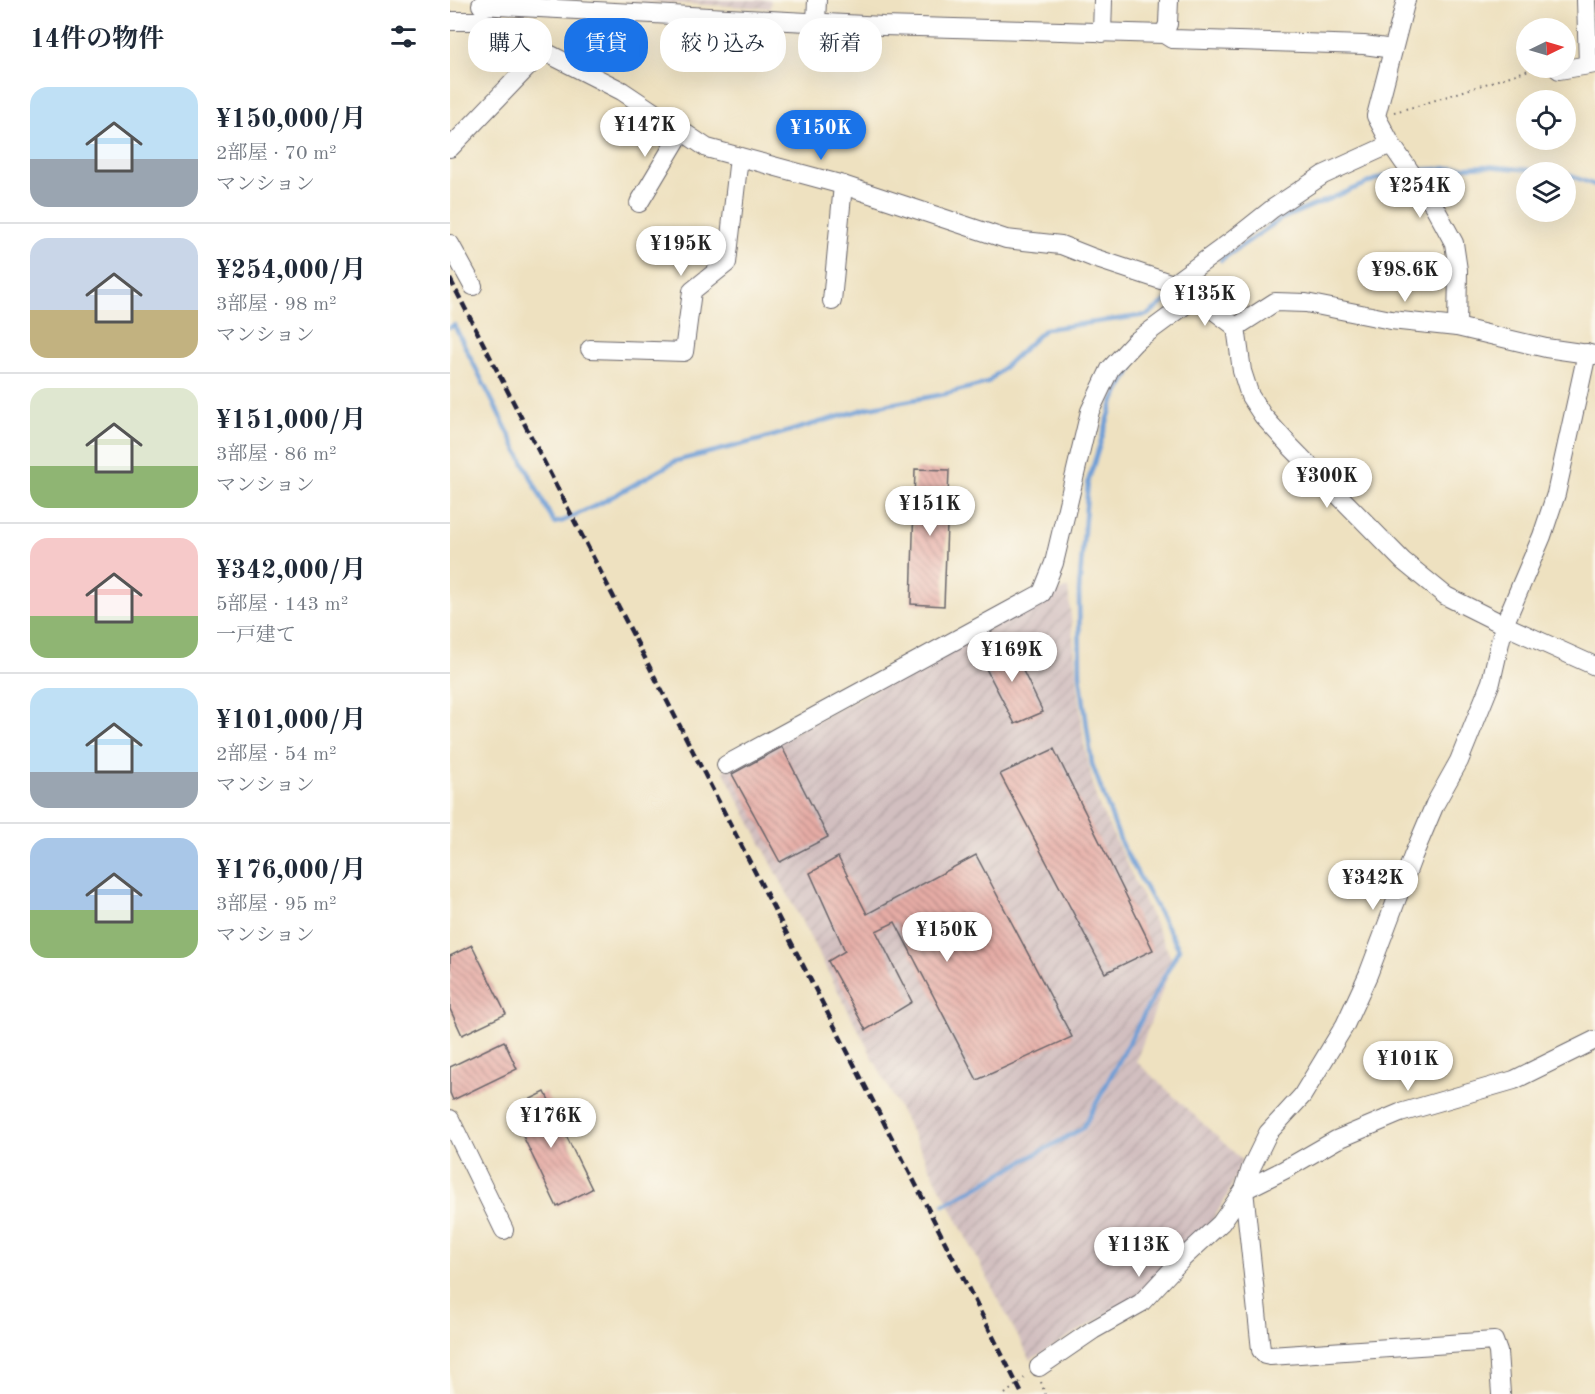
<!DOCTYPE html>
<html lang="ja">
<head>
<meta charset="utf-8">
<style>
	body { margin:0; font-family:"Old Standard TT","Noto Serif JP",serif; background:#f6f6f7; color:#1f2937; height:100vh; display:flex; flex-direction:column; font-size:22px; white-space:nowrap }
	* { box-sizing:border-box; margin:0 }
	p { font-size:20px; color:#747a83 }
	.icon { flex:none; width:33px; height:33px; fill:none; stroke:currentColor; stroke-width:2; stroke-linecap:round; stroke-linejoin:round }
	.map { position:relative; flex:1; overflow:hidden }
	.details { display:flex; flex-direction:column; background:#fff; width:450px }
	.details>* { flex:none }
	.top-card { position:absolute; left:18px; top:18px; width:570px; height:54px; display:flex; gap:12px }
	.needle { width:39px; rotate:85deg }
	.buttons { position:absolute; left:1066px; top:18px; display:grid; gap:12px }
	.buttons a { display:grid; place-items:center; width:60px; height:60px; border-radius:50%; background:#fff; box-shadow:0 6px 24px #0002; font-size:30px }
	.price { position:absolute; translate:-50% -51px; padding:0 14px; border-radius:21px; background:#fff; color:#222; font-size:20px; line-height:39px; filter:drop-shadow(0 2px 3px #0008) }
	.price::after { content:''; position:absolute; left:50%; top:36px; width:18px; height:14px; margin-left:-9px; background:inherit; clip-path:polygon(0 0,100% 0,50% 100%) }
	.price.on { background:#1a73e8; color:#fff }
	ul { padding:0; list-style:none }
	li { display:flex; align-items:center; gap:18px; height:150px; padding:0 30px }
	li+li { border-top:2px solid #e0e1e3 }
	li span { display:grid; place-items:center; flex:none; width:168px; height:120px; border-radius:18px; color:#555 }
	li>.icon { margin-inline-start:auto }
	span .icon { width:72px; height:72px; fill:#fffc; stroke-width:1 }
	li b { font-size:26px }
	h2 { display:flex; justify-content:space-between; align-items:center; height:72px; padding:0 30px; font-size:26px }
	.chip { padding:0 21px; border-radius:24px; background:#fff; box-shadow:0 6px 24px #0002; font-size:21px; line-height:54px }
	.chip.on { background:#1a73e8; color:#fff }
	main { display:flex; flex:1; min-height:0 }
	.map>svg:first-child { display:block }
	.industrial { fill:url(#industrial-furrows) }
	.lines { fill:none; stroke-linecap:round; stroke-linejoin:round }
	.stream { stroke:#6c9dd6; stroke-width:4.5 }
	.building { fill:url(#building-back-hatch) }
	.minor-casing { stroke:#69656a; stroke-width:20 }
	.path { stroke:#69656a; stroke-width:2; stroke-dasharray:1.5 4.5; stroke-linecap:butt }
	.minor { stroke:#fff; stroke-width:18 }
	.rail { stroke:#22223b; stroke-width:4.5; stroke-dasharray:9 4.5; stroke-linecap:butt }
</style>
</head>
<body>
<main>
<section class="details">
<h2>14件の物件<svg class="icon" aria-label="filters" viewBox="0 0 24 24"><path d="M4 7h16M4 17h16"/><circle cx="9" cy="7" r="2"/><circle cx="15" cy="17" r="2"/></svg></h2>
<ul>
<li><span style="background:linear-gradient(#bfe0f5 60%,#9aa5b1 0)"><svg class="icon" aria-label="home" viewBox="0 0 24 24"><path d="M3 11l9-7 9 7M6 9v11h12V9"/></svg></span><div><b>¥150,000/月</b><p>2部屋 · 70 m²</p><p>マンション</p></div></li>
<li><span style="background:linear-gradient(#c9d6e8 60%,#c2b280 0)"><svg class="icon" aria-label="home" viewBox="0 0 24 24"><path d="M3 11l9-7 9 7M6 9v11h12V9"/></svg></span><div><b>¥254,000/月</b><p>3部屋 · 98 m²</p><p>マンション</p></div></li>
<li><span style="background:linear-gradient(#dfe7d0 65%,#8fb573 0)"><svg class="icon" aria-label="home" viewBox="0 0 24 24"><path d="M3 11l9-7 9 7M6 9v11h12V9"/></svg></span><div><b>¥151,000/月</b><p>3部屋 · 86 m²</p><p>マンション</p></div></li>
<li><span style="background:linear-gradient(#f6c9c9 65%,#8fb573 0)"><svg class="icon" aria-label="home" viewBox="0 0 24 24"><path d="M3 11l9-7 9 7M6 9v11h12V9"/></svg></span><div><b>¥342,000/月</b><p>5部屋 · 143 m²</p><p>一戸建て</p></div></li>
<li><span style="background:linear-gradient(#bfe0f5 70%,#9aa5b1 0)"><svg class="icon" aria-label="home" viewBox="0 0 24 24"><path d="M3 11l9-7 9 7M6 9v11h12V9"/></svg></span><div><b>¥101,000/月</b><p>2部屋 · 54 m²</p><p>マンション</p></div></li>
<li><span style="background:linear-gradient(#a9c7e8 60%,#8fb573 0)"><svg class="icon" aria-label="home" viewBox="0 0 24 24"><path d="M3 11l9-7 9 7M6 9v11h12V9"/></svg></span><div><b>¥176,000/月</b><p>3部屋 · 95 m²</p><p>マンション</p></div></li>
</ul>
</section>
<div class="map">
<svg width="1145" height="1394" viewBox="0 0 1145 1394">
	<defs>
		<pattern id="industrial-furrows" width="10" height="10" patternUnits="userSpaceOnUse" patternTransform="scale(1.5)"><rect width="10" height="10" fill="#d2bfc0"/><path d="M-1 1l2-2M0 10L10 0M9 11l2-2" fill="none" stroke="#b4a4a6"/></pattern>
		<pattern id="building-back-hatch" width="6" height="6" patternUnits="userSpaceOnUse" patternTransform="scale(1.5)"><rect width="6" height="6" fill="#e6aca5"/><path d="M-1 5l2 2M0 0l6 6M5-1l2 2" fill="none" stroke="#ba8c88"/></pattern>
	</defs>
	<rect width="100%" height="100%" fill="#fbf7ec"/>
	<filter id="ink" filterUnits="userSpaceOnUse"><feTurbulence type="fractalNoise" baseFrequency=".0167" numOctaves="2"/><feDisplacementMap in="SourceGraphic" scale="12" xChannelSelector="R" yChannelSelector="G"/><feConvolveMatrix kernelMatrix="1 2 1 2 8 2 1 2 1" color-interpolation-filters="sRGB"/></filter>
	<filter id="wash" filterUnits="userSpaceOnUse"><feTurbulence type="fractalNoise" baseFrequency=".008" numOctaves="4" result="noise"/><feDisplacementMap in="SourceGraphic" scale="24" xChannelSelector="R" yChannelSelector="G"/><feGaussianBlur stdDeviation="1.35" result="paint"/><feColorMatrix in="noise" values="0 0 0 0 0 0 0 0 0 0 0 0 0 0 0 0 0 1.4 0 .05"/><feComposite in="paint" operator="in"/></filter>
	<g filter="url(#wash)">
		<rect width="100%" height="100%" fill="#eee1c0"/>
		<!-- industrial -->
		<g class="industrial">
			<path d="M159,0H321L320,8Z"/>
			<path d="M618,587L634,744L647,801L723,962L686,1061L792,1160L778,1194L759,1227L688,1296L580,1360L273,770Z"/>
		</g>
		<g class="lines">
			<!-- stream -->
			<g class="stream">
				<path d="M972,170L1036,166L1103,172"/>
				<path d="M1116,174L1145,185"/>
				<path d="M771,260L831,219L944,172"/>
				<path d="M0,327L4,325L104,523L113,521L151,503L226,461L309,440L418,408L495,394L537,383L595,329L697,315L728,292"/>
				<path d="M494,1205L633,1128L729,949L672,845L642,764L630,674L629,591L638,482L664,400L682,369L687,350"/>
			</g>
		</g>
		<g id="blocks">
			<!-- building -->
			<g class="building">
				<path d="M465,469L499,470L494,606L461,604Z"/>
				<path d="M559,642L593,712L565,724L530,657Z"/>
				<path d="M332,747L378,837L330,862L282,774Z"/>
				<path d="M604,749L703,950L655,973L550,774Z"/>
				<path d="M526,855L622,1037L527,1080L445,922L426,931L462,1002L416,1030L378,961L395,951L360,873L388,857L417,914Z"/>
				<path d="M22,945L56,1014L12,1035L0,1009V956Z"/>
				<path d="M54,1041L67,1069L3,1100L0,1093V1067Z"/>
				<path d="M95,1092L142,1189L107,1207L60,1109Z"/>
			</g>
		</g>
	</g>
	<g filter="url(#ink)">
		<use href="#blocks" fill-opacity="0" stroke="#69656a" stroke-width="1.5"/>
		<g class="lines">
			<defs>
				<g id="minor">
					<path d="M956,0L926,116L941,144L984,206L1004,243L1008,270L1007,327"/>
					<path d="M1136,0L1138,65"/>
					<path d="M31,5L433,26L714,34L722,39L914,45L943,49"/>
					<path d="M0,21H30L63,32L93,51L172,91L257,148L393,185L556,239L611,245L644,258L723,284L746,297L786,327L792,371L800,396L813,416L839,445L953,561L996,596L1054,625L1145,666"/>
					<path d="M366,22L367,0"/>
					<path d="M652,33L653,0"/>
					<path d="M714,34L718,24L719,0"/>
					<path d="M1107,68L1109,70L1145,64"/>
					<path d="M0,148L93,51"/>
					<path d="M189,203L232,131"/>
					<path d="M0,244L23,286"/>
					<path d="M723,284L783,240L822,209L873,175L941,144"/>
					<path d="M382,301L393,185"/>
					<path d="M786,327L825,302L856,303L941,320L1007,327L1096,348L1145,355"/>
					<path d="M140,349L234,352L242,291L277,263L289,157"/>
					<path d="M276,765L592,593L604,563L640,411L660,369L685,342L746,297"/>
					<path d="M0,1119L54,1230"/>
					<path d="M794,1190L811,1350L815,1355L820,1356L1044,1341L1048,1352L1051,1394"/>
					<path d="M794,1190L834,1170L886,1140L950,1113L1064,1080L1145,1040"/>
					<path d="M589,1367L643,1330L691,1303L732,1259L771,1223L794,1190L801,1168L818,1133L852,1096L895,1025L918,975L963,856L985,804L1009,761L1041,682L1054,625L1092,536L1106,494L1137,353"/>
				</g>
			</defs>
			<!-- minor casing -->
			<use href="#minor" class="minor-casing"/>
			<!-- path -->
			<g class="path">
				<path d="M944,112L967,106L1085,68"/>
				<path d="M591,1382L595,1394"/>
				<path d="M555,1394L577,1376"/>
			</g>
			<!-- minor -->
			<use href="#minor" class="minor"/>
			<!-- rail -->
			<path class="rail" d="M0,279L465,1183L572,1394"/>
		</g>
	</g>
</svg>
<div class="buttons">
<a><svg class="needle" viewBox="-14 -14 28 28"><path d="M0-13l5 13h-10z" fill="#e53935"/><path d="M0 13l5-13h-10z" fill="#747a83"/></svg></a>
<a><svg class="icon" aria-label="locate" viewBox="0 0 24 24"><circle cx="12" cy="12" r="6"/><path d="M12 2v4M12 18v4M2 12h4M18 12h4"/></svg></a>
<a><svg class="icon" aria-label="layers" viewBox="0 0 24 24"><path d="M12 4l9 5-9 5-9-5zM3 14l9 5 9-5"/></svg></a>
</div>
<b class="price" style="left:195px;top:158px">¥147K</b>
<b class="price on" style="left:371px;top:161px">¥150K</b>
<b class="price" style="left:970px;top:219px">¥254K</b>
<b class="price" style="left:231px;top:277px">¥195K</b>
<b class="price" style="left:955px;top:303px">¥98.6K</b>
<b class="price" style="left:755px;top:327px">¥135K</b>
<b class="price" style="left:877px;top:509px">¥300K</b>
<b class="price" style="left:480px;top:537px">¥151K</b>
<b class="price" style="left:562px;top:683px">¥169K</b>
<b class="price" style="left:923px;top:911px">¥342K</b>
<b class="price" style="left:497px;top:963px">¥150K</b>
<b class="price" style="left:958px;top:1092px">¥101K</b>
<b class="price" style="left:101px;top:1149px">¥176K</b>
<b class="price" style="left:689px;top:1278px">¥113K</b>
<div class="top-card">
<a class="chip">購入</a>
<a class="chip on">賃貸</a>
<a class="chip">絞り込み</a>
<a class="chip">新着</a>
</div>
</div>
</main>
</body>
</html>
